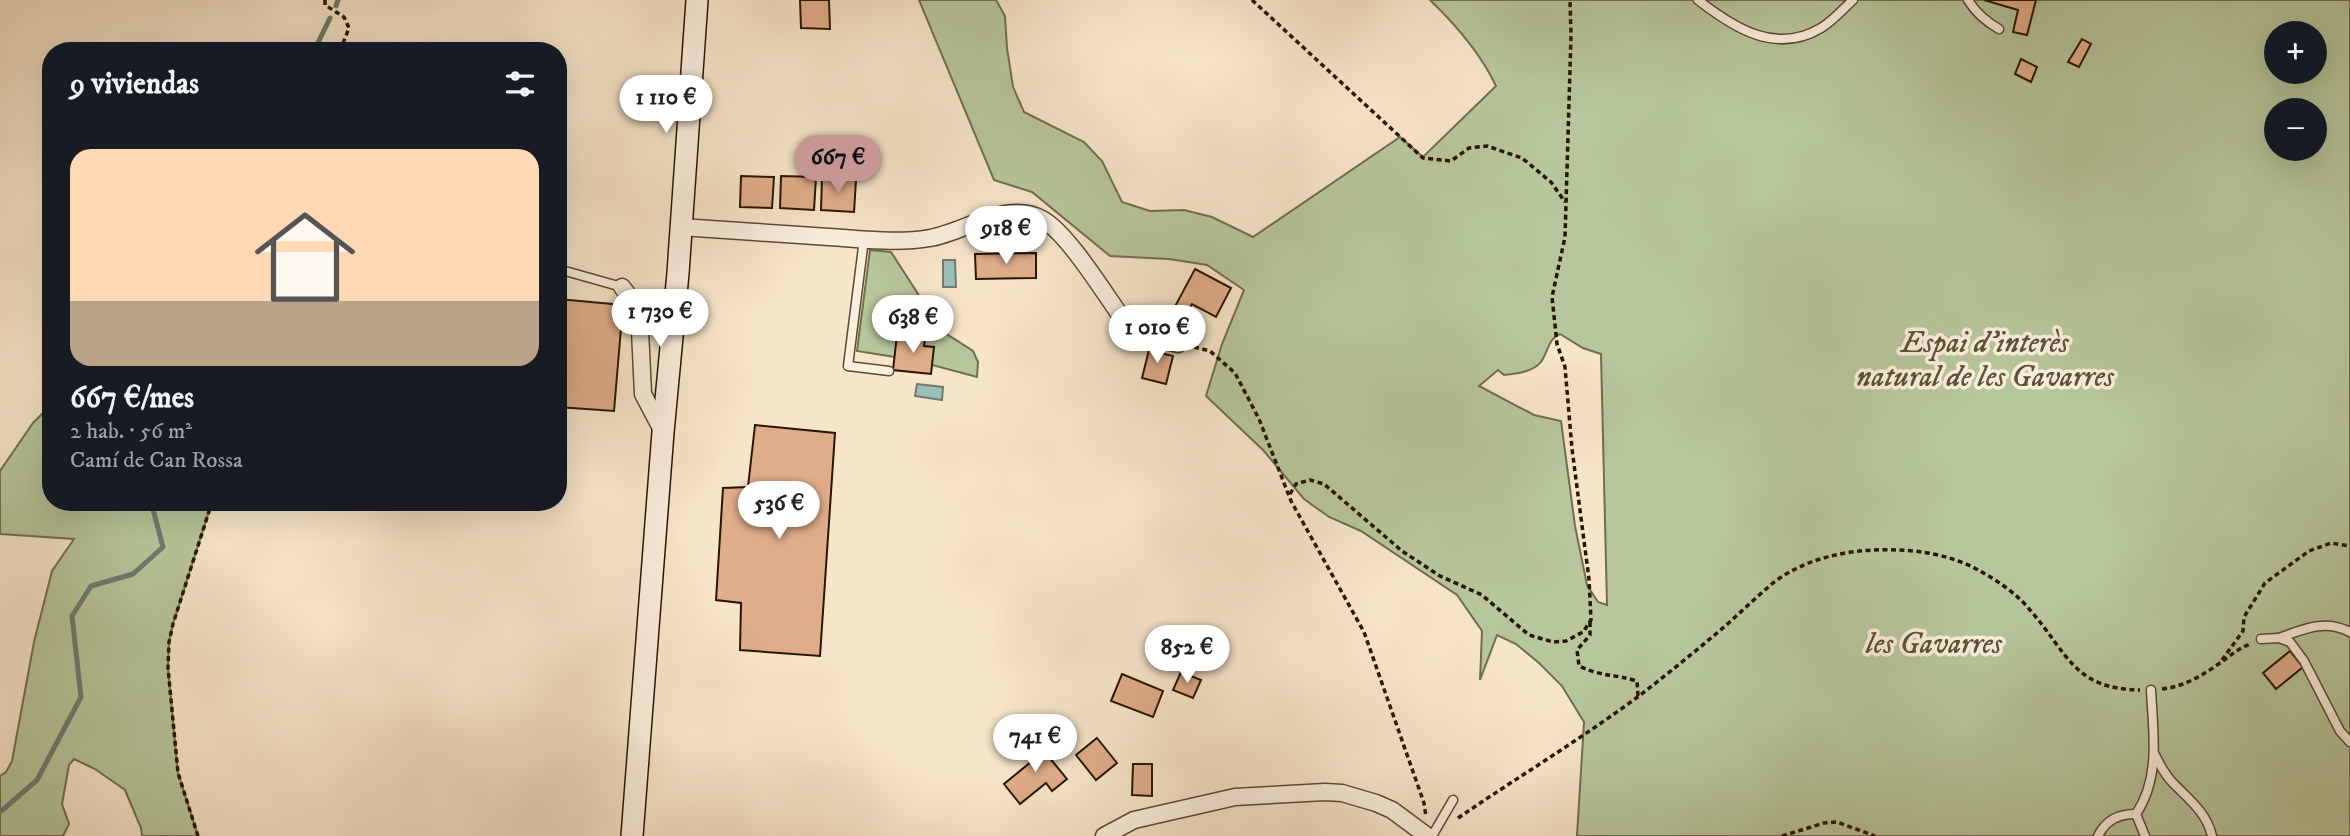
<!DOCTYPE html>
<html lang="es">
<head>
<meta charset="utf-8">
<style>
	body { margin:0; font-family:"IM FELL DW Pica",serif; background:#20242c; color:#f1f3f6; height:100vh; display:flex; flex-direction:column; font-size:26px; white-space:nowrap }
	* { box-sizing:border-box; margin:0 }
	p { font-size:23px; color:#9ea1a6 }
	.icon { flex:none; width:38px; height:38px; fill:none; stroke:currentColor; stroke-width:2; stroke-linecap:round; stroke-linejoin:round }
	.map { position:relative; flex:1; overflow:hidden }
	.drawer { position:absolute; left:42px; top:42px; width:525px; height:469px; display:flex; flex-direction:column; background:#171b24; border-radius:28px; box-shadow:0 7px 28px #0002 }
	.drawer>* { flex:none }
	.controls { position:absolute; left:2264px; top:21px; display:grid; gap:14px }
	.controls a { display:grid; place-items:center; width:63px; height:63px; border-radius:50%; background:#171b24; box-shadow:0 7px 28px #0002; font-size:35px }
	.price { position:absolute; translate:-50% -60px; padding:0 16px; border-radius:24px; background:#fff; color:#222; font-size:23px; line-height:46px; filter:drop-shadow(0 2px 4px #0008) }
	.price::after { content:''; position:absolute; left:50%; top:42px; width:21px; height:16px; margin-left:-10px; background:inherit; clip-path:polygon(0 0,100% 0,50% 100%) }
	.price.active { background:#c59692; color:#111 }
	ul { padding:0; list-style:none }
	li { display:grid; align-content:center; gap:14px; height:371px; padding:0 28px }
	li span { display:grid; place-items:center; height:217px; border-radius:21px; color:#555 }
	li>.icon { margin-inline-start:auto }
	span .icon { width:126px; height:126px; fill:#fffc; stroke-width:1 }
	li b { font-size:30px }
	h2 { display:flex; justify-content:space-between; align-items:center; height:84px; padding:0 28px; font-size:30px }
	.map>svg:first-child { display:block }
	.green { fill:#b7c69b; stroke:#706e4e; stroke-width:2; fill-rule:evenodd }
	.water { fill:#9dbfba; stroke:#6e7b70; stroke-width:2 }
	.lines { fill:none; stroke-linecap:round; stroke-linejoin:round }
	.stream { stroke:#6e7b70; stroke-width:5 }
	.building { fill:#e0ad8a; stroke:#281500; stroke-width:2 }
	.service-casing { stroke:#5c4932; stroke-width:11 }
	.minor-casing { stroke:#5c4932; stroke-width:19 }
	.secondary-casing { stroke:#281500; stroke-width:24 }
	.path { stroke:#281500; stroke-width:3.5; stroke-dasharray:5 3.5; stroke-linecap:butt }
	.service { stroke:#faeedd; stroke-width:8 }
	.minor { stroke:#faeedd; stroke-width:16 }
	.secondary { stroke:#faeedd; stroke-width:21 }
	.labels { text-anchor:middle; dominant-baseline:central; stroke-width:7; stroke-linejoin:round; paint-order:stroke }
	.park-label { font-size:30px; font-style:italic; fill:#5a5336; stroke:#faeedd }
</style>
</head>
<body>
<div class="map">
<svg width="2350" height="836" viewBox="0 0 2350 836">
	<rect width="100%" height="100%" fill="#f7e5ca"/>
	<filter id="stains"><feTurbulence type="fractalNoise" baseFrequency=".00286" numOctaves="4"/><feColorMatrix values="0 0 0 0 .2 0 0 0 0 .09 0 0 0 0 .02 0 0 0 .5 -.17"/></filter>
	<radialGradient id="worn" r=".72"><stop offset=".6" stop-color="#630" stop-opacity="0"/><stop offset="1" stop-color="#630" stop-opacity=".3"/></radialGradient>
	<!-- green -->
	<g class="green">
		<path d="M919,0H996L1005,16L1007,48L1013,87L1024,112L1084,142L1102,161L1122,202L1150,211L1184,210L1212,217L1253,237L1400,137L1423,157L1496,86C1481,54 1455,24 1430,0H2350V836H1577L1584,722L1562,686L1539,663L1516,644L1497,635L1480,680L1482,631L1457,595L1361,531L1329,517L1304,499L1263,450L1206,396L1222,344L1244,290L1207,265L1169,259L1110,256L1032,192L994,180ZM2277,33H2315V72H2277ZM2277,110H2315V149H2277ZM1560,334L1583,348L1601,354L1607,605L1598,602L1587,585L1575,526L1561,421L1534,415L1479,386L1498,370L1504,375C1516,374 1533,372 1541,362C1548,352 1548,339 1560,334Z"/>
		<path d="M870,250L891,252L942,331L973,351L978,362L977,377L932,365L924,346L925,338L897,335L895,357L857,351Z"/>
		<path d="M51,405V502H212L173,624L169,642L168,668L178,773L198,836H142L141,828L125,790L95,769L74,759L69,765L62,804L69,824L63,836H0V776L6,772L12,761L34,642L52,571L74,539L0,534V471L33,423Z"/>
	</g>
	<!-- water -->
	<g class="water">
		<path d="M943,260H955L956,287H943Z"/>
		<path d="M917,384L943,387L942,400L915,396Z"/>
	</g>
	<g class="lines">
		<!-- stream -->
		<g class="stream">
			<path d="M336,6L338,0"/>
			<path d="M314,51L330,18"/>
			<path d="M0,812L37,780L81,697L72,616L91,586L133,574L163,547L151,502"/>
		</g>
	</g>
	<!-- building -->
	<g class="building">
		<path d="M800,0H829L830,29L801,28Z"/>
		<path d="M1984,0H2036L2027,35L2013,32L2018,10Z"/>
		<path d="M2082,39L2091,44L2079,67L2068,62Z"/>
		<path d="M2021,59L2037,67L2031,82L2015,74Z"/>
		<path d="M741,176L774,177L772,208L740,207Z"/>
		<path d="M781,176L816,177L814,210L780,208Z"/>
		<path d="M822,177L856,180L854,212L821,210Z"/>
		<path d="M1036,253V278L976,279L975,254Z"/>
		<path d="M1195,269L1231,288L1216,317L1192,304L1184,319L1172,312Z"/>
		<path d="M558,299L623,305L614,411L558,407Z"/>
		<path d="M897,335L925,338L924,346L934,347L931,374L893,370Z"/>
		<path d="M1151,342L1163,345L1160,353L1173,356L1166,384L1142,378Z"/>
		<path d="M755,425L835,433L820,656L740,650L741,603L716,600L723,488L748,487Z"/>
		<path d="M2290,651L2303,667L2276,689L2263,673Z"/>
		<path d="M1181,672L1201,680L1193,698L1173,690Z"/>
		<path d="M1122,674L1163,691L1153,717L1111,701Z"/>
		<path d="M1097,738L1117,763L1096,780L1076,755Z"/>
		<path d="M1035,740L1067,779L1052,791L1046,783L1020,804L1004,784L1032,761L1023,750Z"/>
		<path d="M1133,764H1152V796L1132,795Z"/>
	</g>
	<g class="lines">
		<defs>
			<g id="service">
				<path d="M1698,0C1734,28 1776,55 1821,28C1833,21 1843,9 1853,0"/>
				<path d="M1968,0C1976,13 1985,21 1999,29"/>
				<path d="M864,239L848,366L889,371"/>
				<path d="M558,269L622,287"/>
				<path d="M2279,638C2304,629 2325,619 2350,632"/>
				<path d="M2261,639L2279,638L2290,642L2304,661L2340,731L2350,742"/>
				<path d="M2154,753C2160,765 2166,777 2176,786C2191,801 2207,814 2212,836"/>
				<path d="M2136,814C2161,777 2153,732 2151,690"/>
				<path d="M1432,836L1453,800"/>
				<path d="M2098,836C2106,820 2118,814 2136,814L2145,836"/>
			</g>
			<g id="minor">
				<path d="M681,227C730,230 780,234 829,237C862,239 897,244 930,238C965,232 1007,200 1042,219C1068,233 1106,296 1125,322L1137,333L1178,344"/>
				<path d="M622,287L639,309L643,394L663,432"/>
				<path d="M1104,836L1134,820L1235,797L1325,792L1342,793L1376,803L1392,810L1427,836"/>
			</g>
			<path id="secondary" d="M632,836L663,432L678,273L697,0"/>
		</defs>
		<!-- service casing -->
		<use href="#service" class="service-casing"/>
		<!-- minor casing -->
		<use href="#minor" class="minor-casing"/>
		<!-- secondary casing -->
		<use href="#secondary" class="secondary-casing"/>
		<!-- path -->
		<g class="path">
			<path d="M325,0V5L344,17L349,28L340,51"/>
			<path d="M1252,0L1423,158L1451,161L1469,148L1487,146L1522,158L1551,182L1565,202"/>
			<path d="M1194,347L1210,351L1235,373L1259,419L1291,501L1364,632L1424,803L1426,817"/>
			<path d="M1290,494L1296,484L1310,480L1324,484L1402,551L1440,576L1482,595L1529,635L1553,642L1566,641L1583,632L1591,620L1589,579L1572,449L1565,367L1557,344L1552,297L1565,237L1571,36L1570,0"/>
			<path d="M1590,622V635L1577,650L1579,666C1602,677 1615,674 1637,681L1638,696"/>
			<path d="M2222,660L2243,631L2244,617L2265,583L2309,551L2331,543L2350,546"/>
			<path d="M2162,689C2182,687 2200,677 2217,665C2229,657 2237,649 2250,644"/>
			<path d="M1458,818C1518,777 1581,739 1639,696C1665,676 1692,654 1717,633C1736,617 1754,599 1773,583C1808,556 1855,548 1899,550C1926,551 1956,557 1980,571C1998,581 2017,594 2030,610C2068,653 2073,689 2140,690"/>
			<path d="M198,836L178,773L168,668L169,642L173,624L212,502"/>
			<path d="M1782,836L1824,823L1837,822L1875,836"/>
		</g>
		<!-- service -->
		<use href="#service" class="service"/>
		<!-- minor -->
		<use href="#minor" class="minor"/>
		<!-- secondary -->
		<use href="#secondary" class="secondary"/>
	</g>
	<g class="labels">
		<!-- park labels -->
		<g class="park-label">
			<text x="1985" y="343">Espai d'interès<tspan x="1985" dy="34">natural de les Gavarres</tspan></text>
			<text x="1934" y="644">les Gavarres</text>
		</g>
	</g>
	<rect width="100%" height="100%" filter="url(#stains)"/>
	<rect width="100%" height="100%" fill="url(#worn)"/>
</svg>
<div class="controls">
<a>+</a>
<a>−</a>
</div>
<b class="price" style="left:666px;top:135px">1 110 €</b>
<b class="price active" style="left:838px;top:195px">667 €</b>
<b class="price" style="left:1006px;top:266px">918 €</b>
<b class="price" style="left:660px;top:349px">1 730 €</b>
<b class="price" style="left:913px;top:355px">638 €</b>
<b class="price" style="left:1157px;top:365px">1 010 €</b>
<b class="price" style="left:779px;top:541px">536 €</b>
<b class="price" style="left:1187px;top:685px">852 €</b>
<b class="price" style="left:1035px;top:774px">741 €</b>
<section class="drawer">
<h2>9 viviendas<svg class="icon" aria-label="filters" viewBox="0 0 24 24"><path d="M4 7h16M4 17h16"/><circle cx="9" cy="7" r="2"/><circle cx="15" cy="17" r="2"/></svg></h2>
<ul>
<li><span style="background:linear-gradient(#ffd9b3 70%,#b9a48a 0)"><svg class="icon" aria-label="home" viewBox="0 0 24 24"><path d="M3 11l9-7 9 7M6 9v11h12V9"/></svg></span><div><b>667 €/mes</b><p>2 hab. · 56 m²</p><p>Camí de Can Rossa</p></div></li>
</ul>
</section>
</div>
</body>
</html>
